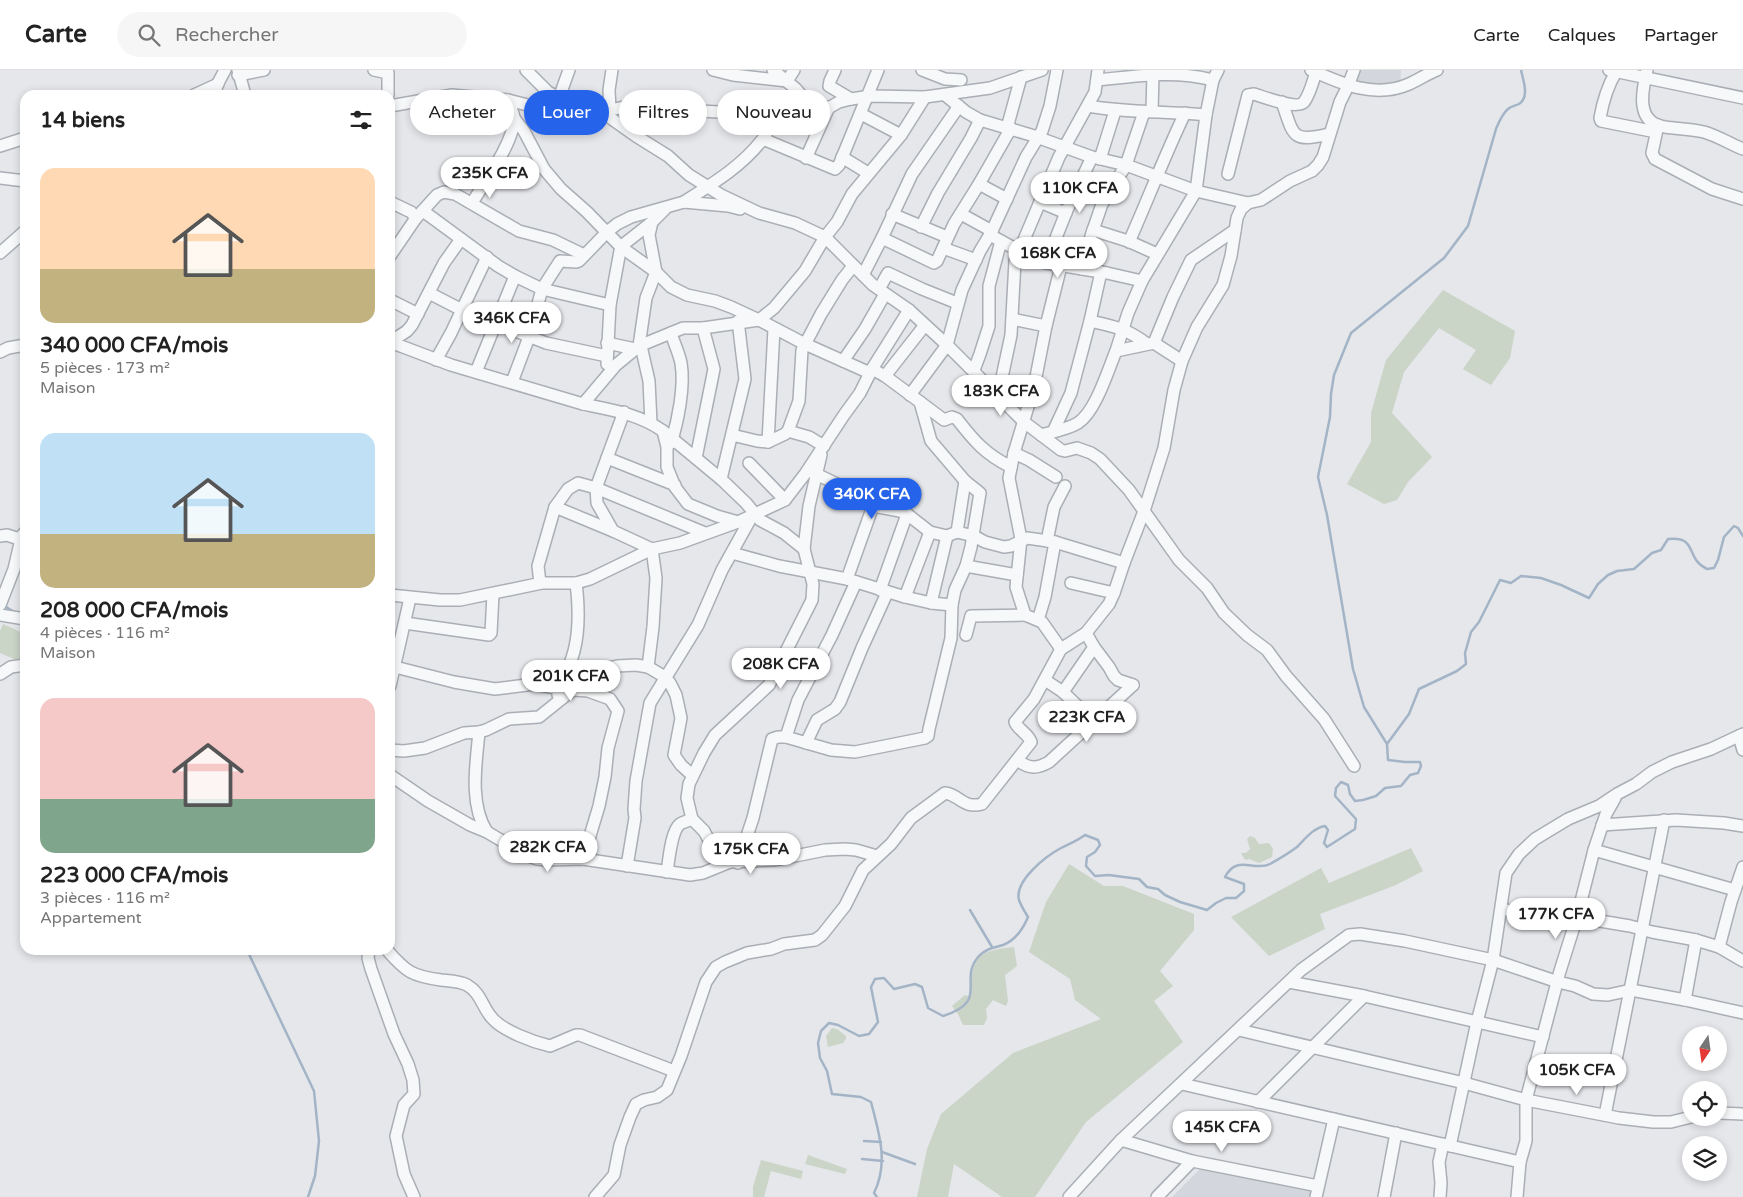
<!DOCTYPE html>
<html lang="fr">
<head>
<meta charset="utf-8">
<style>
	body { margin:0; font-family:"Varela Round",sans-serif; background:#f6f6f6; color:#222; height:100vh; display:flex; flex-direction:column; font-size:19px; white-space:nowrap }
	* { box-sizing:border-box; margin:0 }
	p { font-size:16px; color:#767676 }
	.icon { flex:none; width:28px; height:28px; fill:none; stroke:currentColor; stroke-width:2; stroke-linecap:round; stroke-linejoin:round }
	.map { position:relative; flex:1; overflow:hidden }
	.side { position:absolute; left:20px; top:20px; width:375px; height:865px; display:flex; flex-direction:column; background:#fff; border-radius:15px; box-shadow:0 2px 8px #0003 }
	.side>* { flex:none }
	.hud { position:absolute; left:410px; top:20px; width:475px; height:45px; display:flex; gap:10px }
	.needle { width:32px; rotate:193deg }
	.fabs { position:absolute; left:1682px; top:956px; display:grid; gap:10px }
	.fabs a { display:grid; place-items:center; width:45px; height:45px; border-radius:50%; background:#fff; box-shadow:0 2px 8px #0003; font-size:25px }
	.price { position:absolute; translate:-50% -42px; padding:0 11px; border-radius:18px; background:#fff; color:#222; font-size:16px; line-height:32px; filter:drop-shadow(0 1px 2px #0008) }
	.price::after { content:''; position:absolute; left:50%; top:30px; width:15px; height:11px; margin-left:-8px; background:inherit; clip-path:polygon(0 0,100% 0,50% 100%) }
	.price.current { background:#2563eb; color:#fff }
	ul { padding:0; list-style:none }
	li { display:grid; align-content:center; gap:10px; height:265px; padding:0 20px }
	li span { display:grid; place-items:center; height:155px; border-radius:15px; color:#555 }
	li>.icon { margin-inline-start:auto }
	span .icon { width:90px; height:90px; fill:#fffc; stroke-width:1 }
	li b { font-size:21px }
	h2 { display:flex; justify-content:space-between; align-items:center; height:60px; padding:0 20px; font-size:21px }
	.pill { padding:0 18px; border-radius:22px; background:#fff; box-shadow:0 2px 8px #0003; font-size:18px; line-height:45px }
	.pill.current { background:#2563eb; color:#fff }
	header { display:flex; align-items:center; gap:30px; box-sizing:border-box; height:70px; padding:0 25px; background:#fff; border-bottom:1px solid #e0e0e0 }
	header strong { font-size:24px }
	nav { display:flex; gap:28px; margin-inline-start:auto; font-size:18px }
	.search { width:350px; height:45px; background:#f6f6f6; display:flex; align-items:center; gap:12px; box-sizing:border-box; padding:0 18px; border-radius:28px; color:#767676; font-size:19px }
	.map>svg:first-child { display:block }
	.built { fill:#d3d6dd }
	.green { fill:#cad4c7 }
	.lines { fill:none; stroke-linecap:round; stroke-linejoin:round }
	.stream { stroke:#a4b4c7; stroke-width:2.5 }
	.minor-casing { stroke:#aaaeb5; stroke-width:14 }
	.minor { stroke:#f7f8f9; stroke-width:11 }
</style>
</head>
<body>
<header>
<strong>Carte</strong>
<div class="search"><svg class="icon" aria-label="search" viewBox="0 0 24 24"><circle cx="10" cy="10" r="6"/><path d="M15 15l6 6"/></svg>Rechercher</div>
<nav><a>Carte</a><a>Calques</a><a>Partager</a></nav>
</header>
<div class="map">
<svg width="1743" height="1127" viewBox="0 0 1743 1127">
	<rect width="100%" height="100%" fill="#e5e7eb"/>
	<!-- built -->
	<g class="built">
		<path d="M1355,0H1401L1400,19L1351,16Z"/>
		<path d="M1205,1098L1310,1120L1312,1127H1172L1199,1100Z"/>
	</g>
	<!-- green -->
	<g class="green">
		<path d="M1443,220L1515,261L1510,288L1491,315L1463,299L1476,280L1439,258L1404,302L1392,343L1432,387L1408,412L1397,430L1384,434L1347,414L1371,372V343L1386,290Z"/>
		<path d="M3,554L25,564V588L21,592L0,583V561Z"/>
		<path d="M1250,766L1255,768L1259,774L1269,773L1273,779L1272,787L1259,793L1249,789L1245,790L1241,783H1246L1250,779L1247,769Z"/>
		<path d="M1411,778L1423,801L1396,815L1320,844L1325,859L1269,886L1231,847L1321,798L1329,813Z"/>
		<path d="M1069,794L1104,816H1123L1194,844V860L1160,901L1173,916L1154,931L1183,972L1086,1052L1035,1127H1002L954,1094L948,1127H917L927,1079L941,1044L1013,983L1101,949L1075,930L1070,909L1029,882L1046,832Z"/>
		<path d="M1014,877L1017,896L1005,905L1008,931L1006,936L993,930L986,939L987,948L984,955H963L958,944L952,936L965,925L970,927C973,889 973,881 1014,877Z"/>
		<path d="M832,958L837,959L846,966V969L843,973L828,977L826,966Z"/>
		<path d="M808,1085L847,1099L845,1104L805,1094Z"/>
		<path d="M761,1090L803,1101L801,1109L771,1101L764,1127H753V1117Z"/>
	</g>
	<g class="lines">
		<!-- stream -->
		<g class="stream">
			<path d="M3,535L16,543"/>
			<path d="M1387,674L1364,637L1353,599L1327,445L1318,407L1330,347L1331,324L1334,305L1351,263L1444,188L1468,156L1496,59C1499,52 1502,44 1508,39C1511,36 1515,36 1519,34C1530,27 1523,10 1521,0"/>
			<path d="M970,840L992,877"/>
			<path d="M247,880L314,1021L319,1071L315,1106L308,1127"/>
			<path d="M864,1071L881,1072"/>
			<path d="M882,1082L915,1094"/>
			<path d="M862,1089L883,1091"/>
			<path d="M877,1127L874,1123C889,1093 879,1063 871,1032L861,1027L832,1024L827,1001L820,988L818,973L821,961L829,953L838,955L859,966L869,964L878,952L871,917L875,909L884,908L894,919L915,914L922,917L928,938L943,946C991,931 957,910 979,886C987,878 994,878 1003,875C1016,870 1023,859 1028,847C1025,842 1021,836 1019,830C1014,811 1046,786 1061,778C1069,774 1077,771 1085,765L1098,770L1100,775L1095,782L1087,787L1086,796L1095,806L1109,805L1139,809L1147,817L1158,819L1165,825L1180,832L1207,840L1216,833L1226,828H1236L1244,821V814L1225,807C1237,784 1254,802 1270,794C1279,789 1289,783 1297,777C1305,769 1313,758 1325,756L1328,760L1324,773L1327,777L1355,759L1356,749L1335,726L1336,718L1341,712L1348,715L1350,724L1355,731L1363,730L1376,726L1385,718L1401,716L1410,705L1418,703L1421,696L1420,692H1405L1388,690L1387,674L1409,644L1419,619L1457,601L1466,594L1465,583L1471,562L1479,552L1500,510L1511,513L1521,506L1541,508L1561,515L1589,528L1598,514L1608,505L1617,501L1634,499L1652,483L1661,480L1668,469C1699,466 1684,488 1707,499L1714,498L1718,490L1724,467L1734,456L1738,458L1743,466"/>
		</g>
		<defs>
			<g id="minor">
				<path d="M238,0L245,25"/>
				<path d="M374,0L388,3V25"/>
				<path d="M526,0L548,22L559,28L602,42L636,66L668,86L689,105L721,125L759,143L795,153L825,167L873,215L909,240L947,275L1024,352L1061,380L1065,381L1077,378L1091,383L1100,389L1129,420L1179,490L1207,518L1224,543L1247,565L1267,580L1286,606L1324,649L1354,696"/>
				<path d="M713,0L733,5L787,11L794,0"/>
				<path d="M773,0L796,19L816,43"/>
				<path d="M835,0L830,11L829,16L851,29"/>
				<path d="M922,0L945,9L961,10"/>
				<path d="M1311,0C1342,14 1375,29 1409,14C1418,10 1427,4 1437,0"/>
				<path d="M1609,0L1743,28"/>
				<path d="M1647,0C1642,21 1635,53 1665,57C1678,59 1691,59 1704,62C1718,66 1730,74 1743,79"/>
				<path d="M1616,2C1607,17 1603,31 1600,48L1601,51L1656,62"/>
				<path d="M238,5L264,0"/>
				<path d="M1098,10C1138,6 1173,0 1213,10"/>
				<path d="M194,25L218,14"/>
				<path d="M215,25L217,15L225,0"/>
				<path d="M945,25L966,42L980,50L1031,65L1092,87L1126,95L1196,121L1248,133"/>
				<path d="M559,28L569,0"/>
				<path d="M1282,32C1294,66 1291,73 1329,64"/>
				<path d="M390,36L452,25L508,30L547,40L569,42H602L628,36H655L699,41L800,46L823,41L839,32L851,29L871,26L925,27L990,18L1042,0"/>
				<path d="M1088,36C1127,43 1166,41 1206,45"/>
				<path d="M610,40L609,20L612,0"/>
				<path d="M1152,41L1153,4"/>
				<path d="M861,44L901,65"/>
				<path d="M514,48L524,61L544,99L561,119L587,142L621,177L656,202L671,217L687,225L715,231L731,237L759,250L805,274L870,303"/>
				<path d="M1658,55L1652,83L1655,89L1712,119L1743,129"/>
				<path d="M1007,58L1021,7"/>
				<path d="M763,69L835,99L839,95L878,0"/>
				<path d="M0,76L25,68"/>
				<path d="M842,87L868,103"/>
				<path d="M806,88L829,37"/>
				<path d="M1100,89L1115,41"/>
				<path d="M1228,104L1248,25L1254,24C1264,27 1297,40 1304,32C1310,24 1313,11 1316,2"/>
				<path d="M0,108L25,111"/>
				<path d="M979,114L1007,129"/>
				<path d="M390,132L411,142L416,148L437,125L444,122L455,124L519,161L553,170L584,185"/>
				<path d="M684,132C712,114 741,97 762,70C768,63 771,53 774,45"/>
				<path d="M1040,132L1066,143"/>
				<path d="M472,133C484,113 514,72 514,49C514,43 510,36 508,30"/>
				<path d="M423,141L498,196L515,206"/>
				<path d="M892,144L947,167"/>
				<path d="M961,144L992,161"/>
				<path d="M921,157L938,123L971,68L980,50"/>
				<path d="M1093,160L1128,171L1157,184"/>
				<path d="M990,165L1032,188L1046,193L1107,203L1142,211"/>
				<path d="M882,168L912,104L959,36"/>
				<path d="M1129,172C1148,129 1165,85 1185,43"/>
				<path d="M943,178L976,190"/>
				<path d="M0,183L25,161"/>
				<path d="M390,186L416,148"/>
				<path d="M1046,193L1067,140L1092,87"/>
				<path d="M1082,199L1091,166L1102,134L1126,95L1144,42"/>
				<path d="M863,205L882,168L934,193L937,191L954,154L979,114L1011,58"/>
				<path d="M879,219L888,203L922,219L957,233"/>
				<path d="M429,223L462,240L546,273L607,286"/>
				<path d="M390,230L418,244"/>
				<path d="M1012,249L1046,256"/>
				<path d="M1090,251C1113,256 1128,259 1147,274"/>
				<path d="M390,272L451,295L583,334L616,295L639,276L683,258H703L759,250L774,238L805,201L825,167L837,152L852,124L901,65L925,27"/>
				<path d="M390,272L407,261L412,255L444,193L461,169"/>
				<path d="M607,273L635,279"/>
				<path d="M1154,273L1173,227L1191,190L1235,160"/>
				<path d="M639,276L646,228L656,202L649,165L652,152"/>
				<path d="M641,276L649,311L651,353"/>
				<path d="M1116,281L1128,243L1142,211L1196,121L1206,45L1213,10L1218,0"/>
				<path d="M0,282L8,278L25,275"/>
				<path d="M436,290L451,263L487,187"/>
				<path d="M843,291L865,259L885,224"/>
				<path d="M607,294L610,235L620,181L624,174L652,152L665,139"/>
				<path d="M974,300L980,284L989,256V216L1001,171"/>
				<path d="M476,302L515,206L542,219L610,235"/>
				<path d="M885,306L925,255"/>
				<path d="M512,312L529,267L542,219L560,191L576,192L579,191L607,162L617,154L631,147L684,132L728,136L740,139"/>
				<path d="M910,325L947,275L962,220L980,181L992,161L1026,87L1042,61L1050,36L1057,0"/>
				<path d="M998,326L1011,265L1015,191L1059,87L1095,22L1098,0"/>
				<path d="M920,332L944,350L952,347L957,349C974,371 985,384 1011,397"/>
				<path d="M583,334C612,340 639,344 663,361L667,377V397L675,417L688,434L717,446L738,452"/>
				<path d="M624,342L596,418L597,433L613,461L652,479L656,508L653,557L648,597"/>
				<path d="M663,361L721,409L746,433L760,450L784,463L804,479L809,436L821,385"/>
				<path d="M788,361L809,367L824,376"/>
				<path d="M1053,362L1071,323L1090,251L1101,202"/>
				<path d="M732,365L757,371L768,372L774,259"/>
				<path d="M1041,365C1053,362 1068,359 1078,353C1096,341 1108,300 1116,281L1154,273L1182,291"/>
				<path d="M768,372L785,364L788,361L799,331L802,280L821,244L842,210L853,196"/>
				<path d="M671,373C678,351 685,316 681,293C679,283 674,273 671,263"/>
				<path d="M1014,383L1029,390L1056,407"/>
				<path d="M607,388L675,415"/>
				<path d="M696,388L714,299L703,258"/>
				<path d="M749,393L785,430"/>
				<path d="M812,402L843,417L873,436L900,441L907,444L930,462L947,466"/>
				<path d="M721,409L745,309L738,251"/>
				<path d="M555,437L613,461"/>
				<path d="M957,462L974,466L985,472L1004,477L1011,476L1027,468L1055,472L1124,493"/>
				<path d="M0,466L7,465L19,469L25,462"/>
				<path d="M1047,471L1054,437L1065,416"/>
				<path d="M732,483L779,496L847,509L905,527L931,533L952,535"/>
				<path d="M966,496L1017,505"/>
				<path d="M847,509L873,436"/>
				<path d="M540,513L538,496L555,437L568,419L578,413L596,418L705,463"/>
				<path d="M1071,513L1114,523"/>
				<path d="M880,520L907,444"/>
				<path d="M390,525L440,530H460L542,513H576L590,509L652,479L680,473L738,452L785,430L805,404L844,345L860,323L872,299L909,240"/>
				<path d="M905,527L930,462"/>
				<path d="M931,533L947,466L957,462L965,411"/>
				<path d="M0,535L14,499L21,469"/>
				<path d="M0,545L25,549"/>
				<path d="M1038,550L1045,527L1055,472"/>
				<path d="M405,553L489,565L491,563L493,524"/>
				<path d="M1086,563L1094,577L1109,597L1114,606L1118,610L1133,615"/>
				<path d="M966,565L971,546L1025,545"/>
				<path d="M1061,579L1042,552L1025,545L1016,517L1021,469L1009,408L1014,383L1034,317L1046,256L1061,196"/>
				<path d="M395,597L454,612L495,619L535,614L559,619L588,621L610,629L618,641L608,678L605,707L599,736L583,789"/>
				<path d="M0,604L11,597L25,595"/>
				<path d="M1045,610L1063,622L1093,651"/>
				<path d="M390,616L410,528"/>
				<path d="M1063,622L1094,577"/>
				<path d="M558,625C560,609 567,602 572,588C580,564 579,537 576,513"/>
				<path d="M479,662C476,694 469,734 487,762"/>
				<path d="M1739,666L1743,680"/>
				<path d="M786,667L798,630L832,565L856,512"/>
				<path d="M806,673L817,650L835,639L840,632L862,578L887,523"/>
				<path d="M390,680L404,681L425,678L464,663L479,662L486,660L509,649L539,647L590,606L600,600L617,596L636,595L648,597L665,607L670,613L676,625L681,648L674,685L681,695L692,705"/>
				<path d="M1017,690C1029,699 1037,699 1049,692L1133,615"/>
				<path d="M390,705L428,731L470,755L487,762L526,785L537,789L547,790L583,789L690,805L703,803L730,792"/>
				<path d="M692,749L687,728L689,714L704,683L715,665L769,615L812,530L813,514L804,479"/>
				<path d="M1602,755L1676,750L1724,753L1743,756"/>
				<path d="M1594,780L1735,820"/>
				<path d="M738,793L753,748L772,669L778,667H786L831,680L855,682L925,668L928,666L929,659L951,568L952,535L955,520L966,496L971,477L980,423L965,411L931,371L920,332L885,306L872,299"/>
				<path d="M627,796L635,748L634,739L636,711L650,633L698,555L722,500L752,446"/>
				<path d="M667,802C669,790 671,761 680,754C683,752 688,751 692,749L704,761L718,787L730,792L775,790L825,780L845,779L856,780L877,786"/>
				<path d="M1502,839L1574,855"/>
				<path d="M1576,847L1630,856L1652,862L1696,870L1719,877L1743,891"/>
				<path d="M1719,877L1731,832L1743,797"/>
				<path d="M369,880L368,888L371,899L394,964L408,994L413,1010L414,1024L404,1035L396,1066L404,1104L414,1127"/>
				<path d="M387,880C406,902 412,906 441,910C450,911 459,911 467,915C481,923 482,937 492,948C503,961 533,972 550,976L576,965H580L674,1001"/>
				<path d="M1289,912L1364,926L1543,967"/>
				<path d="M1685,930L1696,870"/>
				<path d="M1239,960L1464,1013L1526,1030L1619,1048L1653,1052H1671L1691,1047"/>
				<path d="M1182,1014L1520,1092"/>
				<path d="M1258,1032L1364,926"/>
				<path d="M1719,1043L1743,1044"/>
				<path d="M1605,1045L1664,750"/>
				<path d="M1121,1070L1192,1091L1318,1116"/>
				<path d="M1450,1076L1477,952L1493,890L1506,803L1519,784L1535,769L1568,749L1599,736L1617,724L1636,714L1652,702L1672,692L1711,679L1743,664"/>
				<path d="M595,1127L614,1105L620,1075L630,1047L636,1034L644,1030L657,1027L667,1020L681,986L706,912L716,897L725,892L747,883L771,879L784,874L815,870L822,865L845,836L863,800L891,774L911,748L945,723C960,725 963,739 982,734L1031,672C1028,663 1018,660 1015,652L1034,629L1061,579L1086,563L1109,534L1114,523L1124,493L1144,441L1164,378L1174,320L1182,291L1197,257L1223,215L1231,186L1237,148L1241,139L1248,133L1261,130L1290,111L1312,101L1318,95L1323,87L1340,32L1348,16L1354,0"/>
				<path d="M1069,1127L1121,1070L1301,900L1349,865L1360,864L1405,871L1493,890L1558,912L1575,916L1593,924L1608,925L1631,920L1685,930L1743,943"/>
				<path d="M1157,1127L1192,1091"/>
				<path d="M1316,1127L1334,1049"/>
				<path d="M1384,1127L1396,1063"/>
				<path d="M1440,1127L1441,1113L1439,1092L1443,1074"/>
				<path d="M1517,1127L1520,1092L1526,1071V1030L1560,901L1577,847L1594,780L1606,744L1615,728"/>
			</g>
		</defs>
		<!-- minor casing -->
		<use href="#minor" class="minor-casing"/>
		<!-- minor -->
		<use href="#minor" class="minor"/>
	</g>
</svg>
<div class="fabs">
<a><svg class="needle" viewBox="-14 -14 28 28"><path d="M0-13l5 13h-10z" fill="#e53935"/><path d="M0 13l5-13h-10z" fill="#767676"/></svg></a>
<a><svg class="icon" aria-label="locate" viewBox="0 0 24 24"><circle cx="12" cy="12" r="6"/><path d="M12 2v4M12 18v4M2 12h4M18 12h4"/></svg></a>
<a><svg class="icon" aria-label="layers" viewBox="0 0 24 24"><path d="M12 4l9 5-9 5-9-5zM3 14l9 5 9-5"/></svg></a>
</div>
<b class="price" style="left:490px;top:129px">235K CFA</b>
<b class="price" style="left:1080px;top:144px">110K CFA</b>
<b class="price" style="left:1058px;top:209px">168K CFA</b>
<b class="price" style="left:512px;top:274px">346K CFA</b>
<b class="price" style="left:1001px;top:347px">183K CFA</b>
<b class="price current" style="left:872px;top:450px">340K CFA</b>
<b class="price" style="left:781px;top:620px">208K CFA</b>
<b class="price" style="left:571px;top:632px">201K CFA</b>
<b class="price" style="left:1087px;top:673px">223K CFA</b>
<b class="price" style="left:548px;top:803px">282K CFA</b>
<b class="price" style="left:751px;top:805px">175K CFA</b>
<b class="price" style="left:1556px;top:870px">177K CFA</b>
<b class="price" style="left:1577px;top:1026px">105K CFA</b>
<b class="price" style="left:1222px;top:1083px">145K CFA</b>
<div class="hud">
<a class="pill">Acheter</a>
<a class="pill current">Louer</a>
<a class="pill">Filtres</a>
<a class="pill">Nouveau</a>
</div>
<section class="side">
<h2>14 biens<svg class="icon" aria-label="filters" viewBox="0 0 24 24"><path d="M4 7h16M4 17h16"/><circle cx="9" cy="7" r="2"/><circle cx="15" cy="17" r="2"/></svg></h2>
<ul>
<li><span style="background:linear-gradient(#ffd9b3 65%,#c2b280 0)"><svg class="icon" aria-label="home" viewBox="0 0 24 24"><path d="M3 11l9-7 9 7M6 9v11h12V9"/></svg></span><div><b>340 000 CFA/mois</b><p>5 pièces · 173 m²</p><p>Maison</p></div></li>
<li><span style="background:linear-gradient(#bfe0f5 65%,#c2b280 0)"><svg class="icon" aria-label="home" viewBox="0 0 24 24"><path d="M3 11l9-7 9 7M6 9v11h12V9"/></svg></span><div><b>208 000 CFA/mois</b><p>4 pièces · 116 m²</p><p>Maison</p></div></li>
<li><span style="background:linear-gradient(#f6c9c9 65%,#7fa58c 0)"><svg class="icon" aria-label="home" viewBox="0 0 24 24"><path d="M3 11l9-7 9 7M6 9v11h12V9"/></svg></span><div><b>223 000 CFA/mois</b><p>3 pièces · 116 m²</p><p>Appartement</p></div></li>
</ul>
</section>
</div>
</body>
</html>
